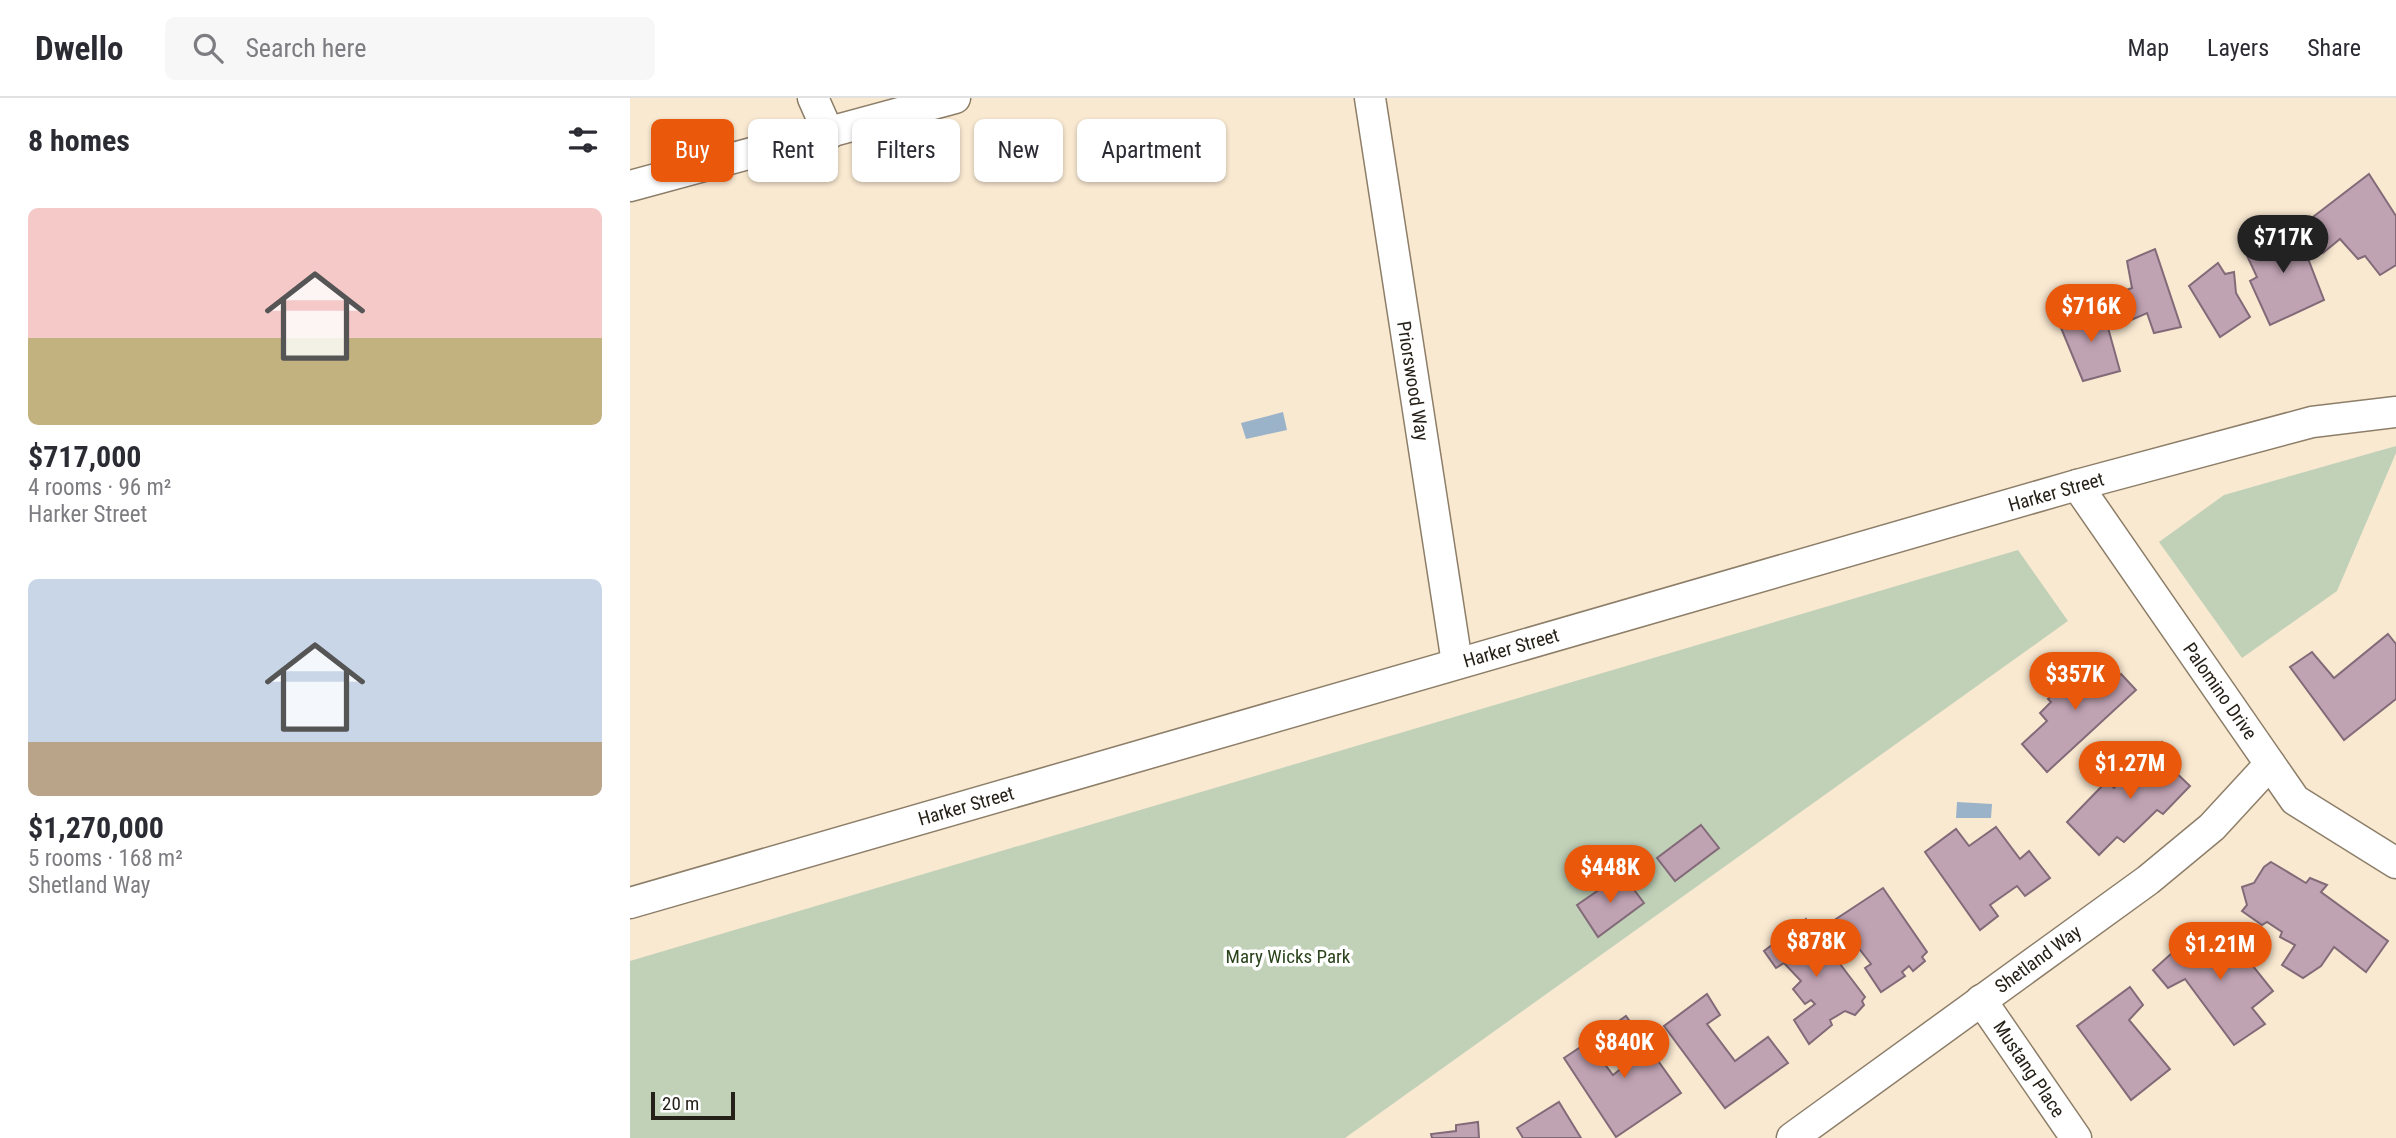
<!DOCTYPE html>
<html lang="en">
<head>
<meta charset="utf-8">
<style>
	body { margin:0; font-family:"Roboto Condensed",sans-serif; background:#f7f7f7; color:#2b2b33; height:100vh; display:flex; flex-direction:column; font-size:26px; white-space:nowrap }
	* { box-sizing:border-box; margin:0 }
	p { font-size:23px; color:#7c7c81 }
	.icon { flex:none; width:38px; height:38px; fill:none; stroke:currentColor; stroke-width:2; stroke-linecap:round; stroke-linejoin:round }
	.map { position:relative; flex:1; overflow:hidden }
	.details { display:flex; flex-direction:column; background:#fff; width:630px }
	.details>* { flex:none }
	.guide { position:absolute; left:21px; top:21px; width:665px; height:63px; display:flex; gap:14px }
	.scale { position:absolute; left:21px; bottom:18px; width:84px; box-sizing:border-box; padding-left:7px; border:4px solid #262118; border-top:0; font-size:19px; line-height:24px; white-space:nowrap; color:#262118; -webkit-text-stroke:5px #fff; paint-order:stroke }
	.price { position:absolute; translate:-50% -60px; padding:0 16px; border-radius:24px; background:#ea580c; color:#fff; font-size:23px; line-height:46px; filter:drop-shadow(0 2px 4px #0008) }
	.price::after { content:''; position:absolute; left:50%; top:42px; width:21px; height:16px; margin-left:-10px; background:inherit; clip-path:polygon(0 0,100% 0,50% 100%) }
	.price.on { background:#222; color:#fff }
	ul { padding:0; list-style:none }
	li { display:grid; align-content:center; gap:14px; height:371px; padding:0 28px }
	li span { display:grid; place-items:center; height:217px; border-radius:10px; color:#555 }
	li>.icon { margin-inline-start:auto }
	span .icon { width:126px; height:126px; fill:#fffc; stroke-width:1 }
	li b { font-size:30px }
	h2 { display:flex; justify-content:space-between; align-items:center; height:84px; padding:0 28px; font-size:30px }
	.chip { padding:0 24px; border-radius:10px; background:#fff; box-shadow:0 2px 5px #0004; font-size:24px; line-height:63px }
	.chip.on { background:#ea580c; color:#fff }
	header { display:flex; align-items:center; gap:42px; box-sizing:border-box; height:98px; padding:0 35px; background:#fff; border-bottom:2px solid #e1e1e2 }
	header strong { font-size:33px }
	nav { display:flex; gap:38px; margin-inline-start:auto; font-size:24px }
	.search { width:490px; height:63px; background:#f7f7f7; display:flex; align-items:center; gap:18px; box-sizing:border-box; padding:0 24px; border-radius:10px; color:#7c7c81; font-size:26px }
	main { display:flex; flex:1; min-height:0 }
	.map>svg:first-child { display:block }
	.green { fill:#c0d1b8 }
	.water { fill:#9bb3c8 }
	.building { fill:#c0a3b3; stroke:#826a78; stroke-width:2 }
	.lines { fill:none; stroke-linecap:round; stroke-linejoin:round }
	.minor-casing { stroke:#8d7e69; stroke-width:33 }
	.minor { stroke:#fff; stroke-width:30 }
	.labels { text-anchor:middle; dominant-baseline:central; stroke-width:7; stroke-linejoin:round; paint-order:stroke }
	.street-label { font-size:19px; fill:#262118; stroke:#fff }
	.park-label { font-size:19px; fill:#2b441c; stroke:#fff }
</style>
</head>
<body>
<header>
<strong>Dwello</strong>
<div class="search"><svg class="icon" aria-label="search" viewBox="0 0 24 24"><circle cx="10" cy="10" r="6"/><path d="M15 15l6 6"/></svg>Search here</div>
<nav><a>Map</a><a>Layers</a><a>Share</a></nav>
</header>
<main>
<section class="details">
<h2>8 homes<svg class="icon" aria-label="filters" viewBox="0 0 24 24"><path d="M4 7h16M4 17h16"/><circle cx="9" cy="7" r="2"/><circle cx="15" cy="17" r="2"/></svg></h2>
<ul>
<li><span style="background:linear-gradient(#f6c9c9 60%,#c2b280 0)"><svg class="icon" aria-label="home" viewBox="0 0 24 24"><path d="M3 11l9-7 9 7M6 9v11h12V9"/></svg></span><div><b>$717,000</b><p>4 rooms · 96 m²</p><p>Harker Street</p></div></li>
<li><span style="background:linear-gradient(#c9d6e8 75%,#b9a48a 0)"><svg class="icon" aria-label="home" viewBox="0 0 24 24"><path d="M3 11l9-7 9 7M6 9v11h12V9"/></svg></span><div><b>$1,270,000</b><p>5 rooms · 168 m²</p><p>Shetland Way</p></div></li>
</ul>
</section>
<div class="map">
<svg width="1766" height="1040" viewBox="0 0 1766 1040">
	<rect width="100%" height="100%" fill="#f9e9d1"/>
	<!-- green -->
	<g class="green">
		<path d="M1766,348V355L1707,493L1612,560L1529,444L1594,397Z"/>
		<path d="M1388,452L1438,523L715,1040H0V863Z"/>
	</g>
	<!-- water -->
	<g class="water">
		<path d="M653,314L657,332L616,341L611,325Z"/>
		<path d="M1327,704L1362,706L1361,720H1326Z"/>
	</g>
	<!-- building -->
	<g class="building">
		<path d="M1739,76L1766,118V167L1750,177L1735,158L1728,161L1710,141L1693,155L1679,122Z"/>
		<path d="M1665,127L1694,202L1640,227L1620,183L1627,179L1613,149Z"/>
		<path d="M1525,151L1551,229L1524,235L1517,215L1492,226L1482,197L1502,190L1497,163Z"/>
		<path d="M1588,165L1595,176L1604,174L1606,195L1620,219L1590,239L1559,188Z"/>
		<path d="M1472,208L1490,273L1453,283L1429,225Z"/>
		<path d="M1758,536L1766,546V601L1714,642L1660,569L1682,554L1704,580Z"/>
		<path d="M1446,557L1477,588L1491,576L1506,592L1417,674L1392,646L1417,623L1410,615L1421,604L1418,601L1433,585L1425,577Z"/>
		<path d="M1532,644L1546,658L1538,667L1560,688L1533,716L1527,712L1494,744L1487,739L1469,757L1437,724L1477,683L1484,690Z"/>
		<path d="M1071,727L1089,750L1045,783L1027,760Z"/>
		<path d="M1366,729L1390,761L1399,753L1420,780L1395,798L1387,788L1360,807L1368,818L1350,832L1295,754L1326,731L1339,748Z"/>
		<path d="M1641,764L1676,785L1680,780L1697,787L1691,794L1758,843L1736,874L1704,849L1691,868L1673,880L1652,867L1665,847L1650,839L1652,834L1637,824L1632,827L1612,813L1617,807L1612,789L1624,785L1634,769Z"/>
		<path d="M992,776L1014,805L968,839L947,807Z"/>
		<path d="M1253,790L1297,854L1292,859L1295,863L1283,873L1279,868L1272,874L1275,878L1251,894L1235,870L1241,866L1206,821Z"/>
		<path d="M1176,821L1235,899L1232,903L1234,907L1225,917L1215,913L1200,922L1202,927L1179,946L1164,922L1185,906L1181,902L1175,906L1163,891L1171,883L1154,865L1146,870L1134,853Z"/>
		<path d="M1590,827L1643,893L1622,910L1635,926L1604,947L1555,881L1538,890L1523,872L1552,846L1560,852L1568,850L1569,842Z"/>
		<path d="M1500,889L1513,907L1499,922L1540,971L1501,1002L1447,928Z"/>
		<path d="M1077,896L1090,917L1077,926L1105,963L1138,939L1158,965L1095,1010L1034,928Z"/>
		<path d="M996,918L1051,995L986,1039L934,960L958,944L983,977L998,965L976,932Z"/>
		<path d="M929,1004L951,1040H893L887,1030Z"/>
		<path d="M848,1024L849,1040H802L801,1036L826,1033V1027Z"/>
	</g>
	<g class="lines">
		<defs>
			<g id="minor">
				<path d="M183,0L199,36"/>
				<path d="M740,0L827,565"/>
				<path d="M0,88L325,0"/>
				<path d="M1447,387L1665,702L1766,765"/>
				<path d="M0,805L1447,387L1682,324L1766,314"/>
				<path d="M1351,902L1446,1040"/>
				<path d="M1162,1040L1518,782L1582,729L1640,666"/>
			</g>
		</defs>
		<!-- minor casing -->
		<use href="#minor" class="minor-casing"/>
		<!-- minor -->
		<use href="#minor" class="minor"/>
	</g>
	<g class="labels">
		<!-- street labels -->
		<g class="street-label">
			<text transform="translate(783 283) rotate(81)">Priorswood Way</text>
			<text transform="translate(1426 394) rotate(-16)">Harker Street</text>
			<text transform="translate(881 550) rotate(-16)">Harker Street</text>
			<text transform="translate(1590 593) rotate(55)">Palomino Drive</text>
			<text transform="translate(336 708) rotate(-16)">Harker Street</text>
			<text transform="translate(1408 861) rotate(-36)">Shetland Way</text>
			<text transform="translate(1399 971) rotate(56)">Mustang Place</text>
		</g>
		<!-- park labels -->
		<g class="park-label">
			<text x="658" y="858">Mary Wicks Park</text>
		</g>
	</g>
</svg>
<div class="scale">20 m</div>
<b class="price on" style="left:1653px;top:177px">$717K</b>
<b class="price" style="left:1461px;top:246px">$716K</b>
<b class="price" style="left:1445px;top:614px">$357K</b>
<b class="price" style="left:1500px;top:703px">$1.27M</b>
<b class="price" style="left:980px;top:807px">$448K</b>
<b class="price" style="left:1186px;top:881px">$878K</b>
<b class="price" style="left:1590px;top:884px">$1.21M</b>
<b class="price" style="left:994px;top:982px">$840K</b>
<div class="guide">
<a class="chip on">Buy</a>
<a class="chip">Rent</a>
<a class="chip">Filters</a>
<a class="chip">New</a>
<a class="chip">Apartment</a>
</div>
</div>
</main>
</body>
</html>
